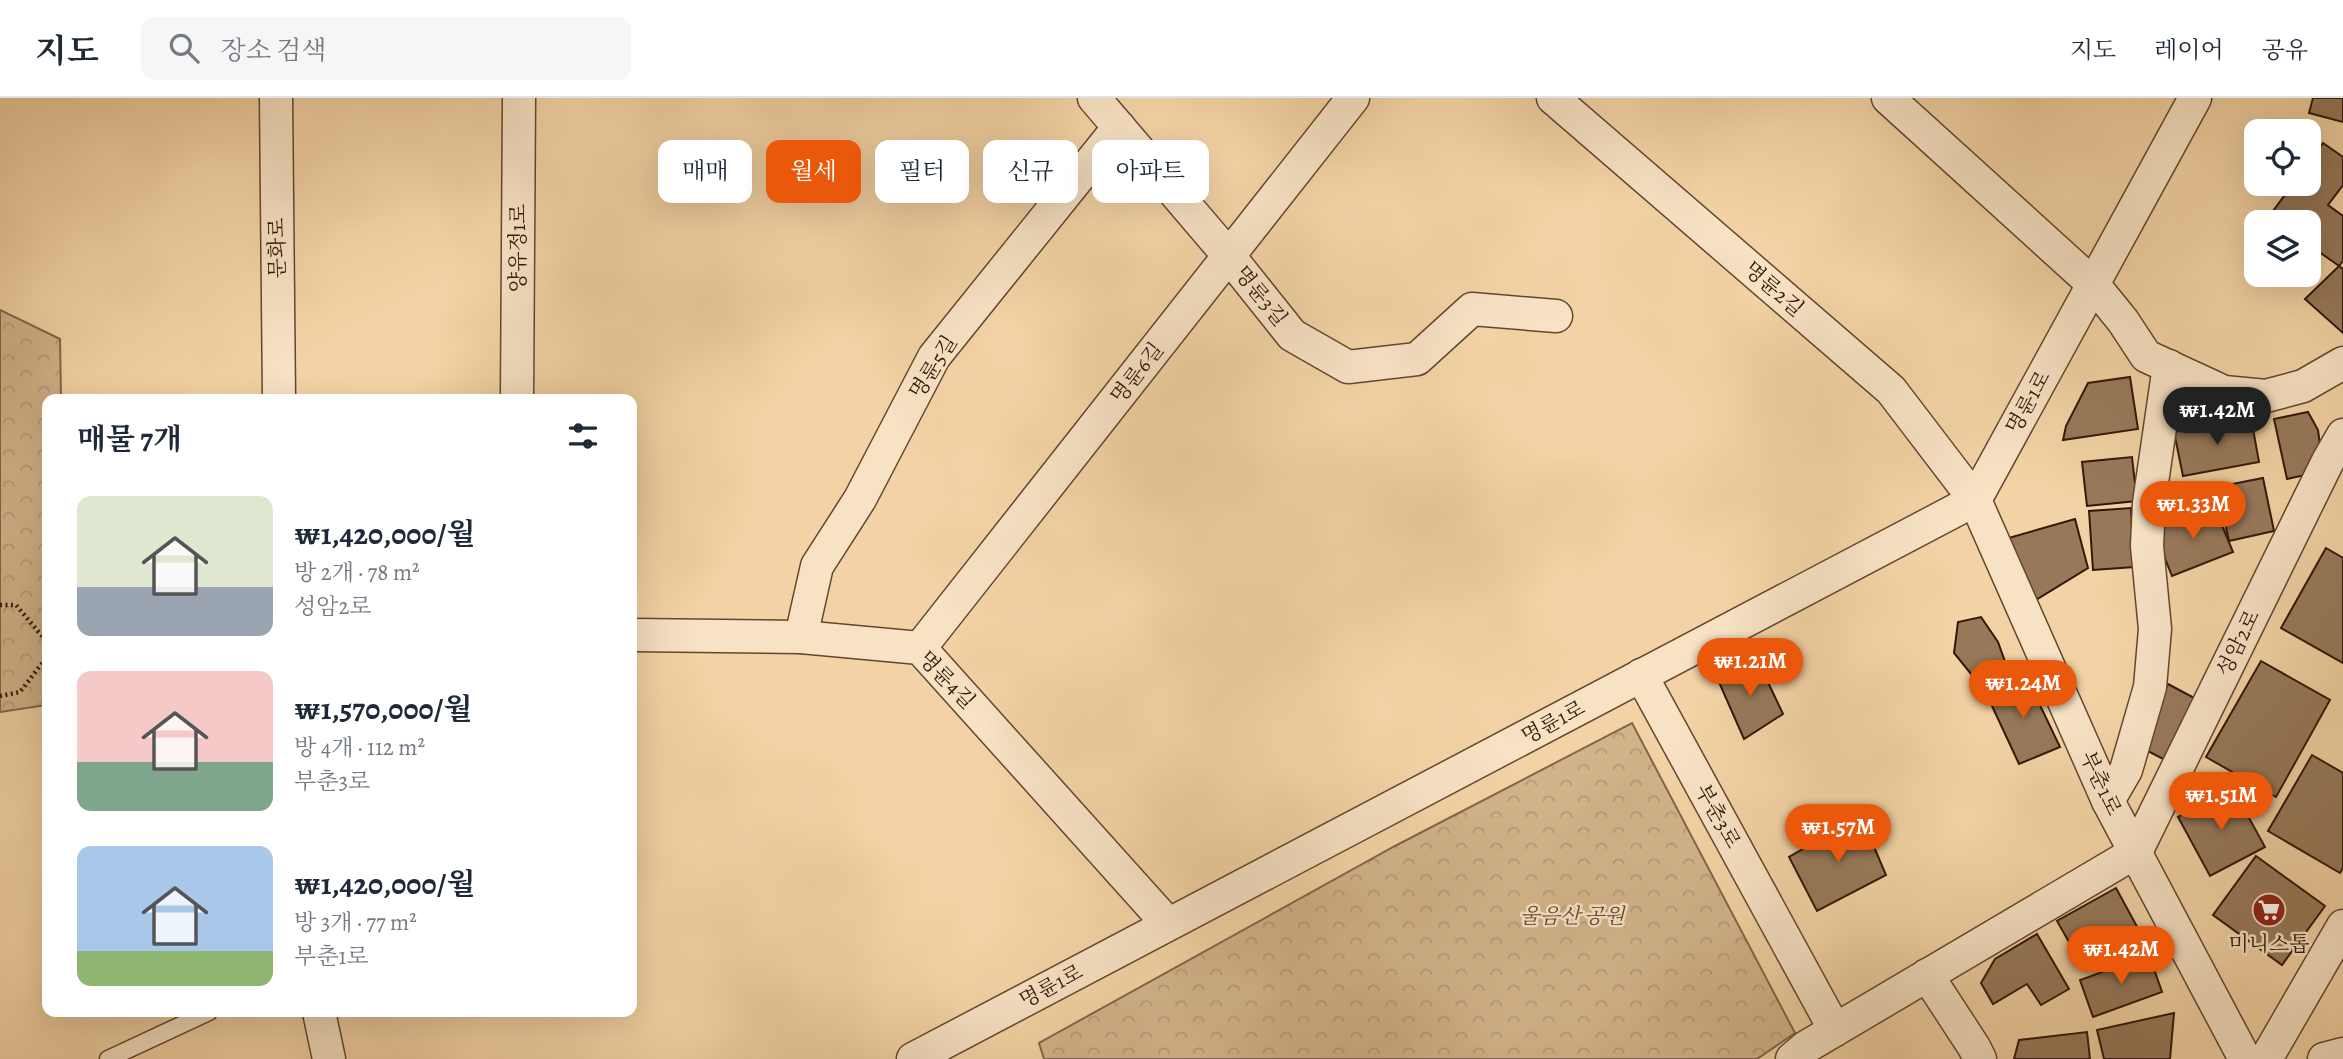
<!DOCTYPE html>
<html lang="ko">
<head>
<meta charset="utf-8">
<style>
	body { margin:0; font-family:Alegreya,"Noto Serif KR",serif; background:#f6f6f7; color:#1f2937; height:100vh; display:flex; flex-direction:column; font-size:26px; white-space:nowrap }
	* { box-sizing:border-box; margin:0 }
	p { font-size:23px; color:#747a83 }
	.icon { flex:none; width:38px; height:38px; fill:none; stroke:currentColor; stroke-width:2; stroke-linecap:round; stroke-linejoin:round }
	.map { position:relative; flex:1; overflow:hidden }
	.details { position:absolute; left:42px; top:296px; width:595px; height:623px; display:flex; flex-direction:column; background:#fff; border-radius:14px; box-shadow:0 7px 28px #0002 }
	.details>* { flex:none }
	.hud { position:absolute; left:658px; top:42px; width:665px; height:63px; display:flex; gap:14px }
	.tools { position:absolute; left:2244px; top:21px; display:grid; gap:14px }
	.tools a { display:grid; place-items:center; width:77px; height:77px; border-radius:14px; background:#fff; box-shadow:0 7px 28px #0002; font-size:35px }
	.price { position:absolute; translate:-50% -60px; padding:0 16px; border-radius:24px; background:#ea580c; color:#fff; font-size:23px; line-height:46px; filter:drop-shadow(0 2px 4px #0008) }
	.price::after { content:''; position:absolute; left:50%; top:42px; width:21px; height:16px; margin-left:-10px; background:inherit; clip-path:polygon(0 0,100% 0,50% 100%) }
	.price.current { background:#222; color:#fff }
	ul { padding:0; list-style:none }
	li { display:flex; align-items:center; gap:21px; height:175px; padding:0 35px }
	li span { display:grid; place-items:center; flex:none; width:196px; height:140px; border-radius:14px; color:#555 }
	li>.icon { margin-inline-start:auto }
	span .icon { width:84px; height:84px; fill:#fffc; stroke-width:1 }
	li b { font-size:30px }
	h2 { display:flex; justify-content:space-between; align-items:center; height:84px; padding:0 35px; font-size:30px }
	.tag { padding:0 24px; border-radius:14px; background:#fff; box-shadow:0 7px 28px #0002; font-size:24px; line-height:63px }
	.tag.current { background:#ea580c; color:#fff }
	header { display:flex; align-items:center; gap:42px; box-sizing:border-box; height:98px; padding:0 35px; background:#fff; border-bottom:2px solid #e0e1e3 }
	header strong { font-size:33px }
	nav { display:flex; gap:38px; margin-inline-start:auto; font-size:24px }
	.search { width:490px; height:63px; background:#f6f6f7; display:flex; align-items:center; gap:18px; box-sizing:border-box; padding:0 24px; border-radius:14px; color:#747a83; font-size:26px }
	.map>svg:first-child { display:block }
	.park { fill:url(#park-crowns); stroke:#82654a; stroke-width:2 }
	.building { fill:#97795a; stroke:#331709; stroke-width:2 }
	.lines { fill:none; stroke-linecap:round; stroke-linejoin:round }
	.service-casing { stroke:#634630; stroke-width:19 }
	.minor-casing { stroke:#634630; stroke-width:35 }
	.path { stroke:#331709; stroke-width:4.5; stroke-dasharray:2 3.5; stroke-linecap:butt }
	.service { stroke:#f7e2c4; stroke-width:16 }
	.minor { stroke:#f7e2c4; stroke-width:32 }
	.labels { text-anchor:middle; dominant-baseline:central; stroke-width:5; stroke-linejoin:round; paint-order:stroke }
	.street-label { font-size:21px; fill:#331709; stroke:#f7e2c4 }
	.park-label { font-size:21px; font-style:italic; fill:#634630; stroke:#f7e2c4 }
	.poi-label { font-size:21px; fill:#331709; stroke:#f7e2c4 }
</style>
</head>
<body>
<header>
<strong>지도</strong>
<div class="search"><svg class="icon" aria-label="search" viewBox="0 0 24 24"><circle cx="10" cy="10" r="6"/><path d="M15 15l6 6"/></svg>장소 검색</div>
<nav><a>지도</a><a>레이어</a><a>공유</a></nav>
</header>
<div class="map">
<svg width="2343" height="961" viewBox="0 0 2343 961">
	<defs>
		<pattern id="park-crowns" width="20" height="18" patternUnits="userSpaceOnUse" patternTransform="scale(1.75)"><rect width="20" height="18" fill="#d2b38a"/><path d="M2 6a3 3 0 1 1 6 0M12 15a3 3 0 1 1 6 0" fill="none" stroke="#b59976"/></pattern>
	</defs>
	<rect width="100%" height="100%" fill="#f3d3a5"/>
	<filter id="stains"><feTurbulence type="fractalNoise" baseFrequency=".00286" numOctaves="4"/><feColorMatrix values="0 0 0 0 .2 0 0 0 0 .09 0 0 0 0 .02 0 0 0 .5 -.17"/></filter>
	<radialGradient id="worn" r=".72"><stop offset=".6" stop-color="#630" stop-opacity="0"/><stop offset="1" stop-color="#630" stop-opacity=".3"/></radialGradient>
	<!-- park -->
	<g class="park">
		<path d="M0,212L60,241L61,301H47V607L0,614Z"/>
		<path d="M1632,625L1795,935L1757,961H1044L1039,945L1395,748Z"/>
	</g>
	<!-- building -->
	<g class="building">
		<path d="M2313,0H2343V24L2309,15Z"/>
		<path d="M2323,45L2343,59V87L2328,107L2343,118V163L2339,168L2308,146V124H2279L2270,117L2293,86H2308V65Z"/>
		<path d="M2339,168L2343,171V235L2305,201Z"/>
		<path d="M2130,279L2138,331L2063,342L2066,328L2088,285Z"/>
		<path d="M2308,314L2318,332L2320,347L2314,375L2287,381L2274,321Z"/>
		<path d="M2251,320L2259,364L2183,378L2174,334Z"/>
		<path d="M2132,359L2137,403L2087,408L2082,364Z"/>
		<path d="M2263,380L2274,433L2229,443L2217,389Z"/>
		<path d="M2214,408L2233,454L2172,478L2154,433Z"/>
		<path d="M2131,410L2134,469L2093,472L2089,413Z"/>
		<path d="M2075,421L2088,470L2034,503L1998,443Z"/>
		<path d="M2326,450L2343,460V565L2281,530Z"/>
		<path d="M1981,519L1998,544L2008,572L1976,582L1954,555L1958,524Z"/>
		<path d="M1756,559L1783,616L1744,641L1718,582Z"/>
		<path d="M2261,563L2330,602L2276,699L2206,659Z"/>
		<path d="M2026,578L2060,649L2019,666L1986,595Z"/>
		<path d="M2168,586L2198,602L2167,663L2136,647Z"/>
		<path d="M2312,657L2343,675V770L2340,775L2268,733Z"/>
		<path d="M2232,689L2265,749L2210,778L2178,719Z"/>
		<path d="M1861,718L1886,777L1817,813L1789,759Z"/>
		<path d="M2256,758L2325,808L2282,867L2213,817Z"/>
		<path d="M2116,790L2140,834L2082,867L2057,823Z"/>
		<path d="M2037,836L2069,891L2041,907L2027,886L1993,906L1981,885L1995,861Z"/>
		<path d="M2149,857L2162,894L2093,919L2080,882Z"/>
		<path d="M2174,915L2170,961H2104L2097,932Z"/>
		<path d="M2087,934L2090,961H2014L2019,942Z"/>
	</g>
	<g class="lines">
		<defs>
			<path id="service" d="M108,961L209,914"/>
			<g id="minor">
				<path d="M276,0L279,301"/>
				<path d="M1094,0L1229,158L1292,237L1348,269L1417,261L1472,211L1556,218"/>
				<path d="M1553,0L1891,292L1975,402L2108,703L2245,961"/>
				<path d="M1888,0L2093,186L2123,223L2146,258L2224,294L2266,298L2303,288L2343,265"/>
				<path d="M517,301L519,0"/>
				<path d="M632,537L801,539L920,550L1168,826"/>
				<path d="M801,539L817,468L860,401L934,259L1119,29"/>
				<path d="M920,550L1353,0"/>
				<path d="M1641,577L1835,932"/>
				<path d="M2108,703L2126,672L2150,589L2155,531L2147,448L2149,405L2169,268"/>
				<path d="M1927,877L1974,949L1980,961"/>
				<path d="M319,914L329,961"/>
				<path d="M913,961L1975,402L2195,0"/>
				<path d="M1792,961L1806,949L2136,754L2328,363L2343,337"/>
				<path d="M2266,961L2343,828"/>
				<path d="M2324,961L2343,956"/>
			</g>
		</defs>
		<!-- service casing -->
		<use href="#service" class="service-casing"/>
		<!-- minor casing -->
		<use href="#minor" class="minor-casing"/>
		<!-- path -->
		<g class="path">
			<path d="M0,507H16L47,544"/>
			<path d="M0,598L20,594L47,559"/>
		</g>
		<!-- service -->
		<use href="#service" class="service"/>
		<!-- minor -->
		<use href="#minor" class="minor"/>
	</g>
	<!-- icons -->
	<defs>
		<symbol id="supermarket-disc" viewBox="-11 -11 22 22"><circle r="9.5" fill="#8f2418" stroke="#f7e2c4"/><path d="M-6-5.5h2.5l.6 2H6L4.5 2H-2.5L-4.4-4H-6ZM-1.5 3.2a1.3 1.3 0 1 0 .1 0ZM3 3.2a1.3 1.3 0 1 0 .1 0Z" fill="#fff"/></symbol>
	</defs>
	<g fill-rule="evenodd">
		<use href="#supermarket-disc" x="2250" y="793" width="38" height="38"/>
	</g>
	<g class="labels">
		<!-- street labels -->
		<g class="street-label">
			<text transform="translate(277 150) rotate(-91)">문화로</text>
			<text transform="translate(518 150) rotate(-90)">양유정1로</text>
			<text transform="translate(1774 191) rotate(41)">명륜2길</text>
			<text transform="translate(1261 198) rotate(51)">명륜3길</text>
			<text transform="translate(933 269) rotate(-58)">명륜5길</text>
			<text transform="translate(1137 275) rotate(-52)">명륜6길</text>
			<text transform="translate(2028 304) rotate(-61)">명륜1로</text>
			<text transform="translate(2238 545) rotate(-64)">성암2로</text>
			<text transform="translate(947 582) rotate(46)">명륜4길</text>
			<text transform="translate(1553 624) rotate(-28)">명륜1로</text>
			<text transform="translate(2101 685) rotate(65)">부춘1로</text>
			<text transform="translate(1718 718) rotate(61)">부춘3로</text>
			<text transform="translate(1051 888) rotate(-28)">명륜1로</text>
		</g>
		<!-- park labels -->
		<g class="park-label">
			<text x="1572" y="818">울음산 공원</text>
		</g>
		<!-- poi labels -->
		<g class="poi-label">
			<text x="2269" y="846">미니스톱</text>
		</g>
	</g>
	<rect width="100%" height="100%" filter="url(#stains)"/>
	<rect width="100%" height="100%" fill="url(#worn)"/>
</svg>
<div class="tools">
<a><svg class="icon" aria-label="locate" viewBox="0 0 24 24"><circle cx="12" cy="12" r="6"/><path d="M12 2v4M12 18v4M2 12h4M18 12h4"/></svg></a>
<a><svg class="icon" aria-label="layers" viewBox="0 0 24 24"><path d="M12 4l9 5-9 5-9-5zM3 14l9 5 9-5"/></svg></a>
</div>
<b class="price current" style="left:2217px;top:349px">₩1.42M</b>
<b class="price" style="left:2193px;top:443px">₩1.33M</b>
<b class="price" style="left:1750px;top:600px">₩1.21M</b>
<b class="price" style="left:2023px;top:622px">₩1.24M</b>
<b class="price" style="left:2221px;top:734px">₩1.51M</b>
<b class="price" style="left:1838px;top:766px">₩1.57M</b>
<b class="price" style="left:2121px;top:888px">₩1.42M</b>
<div class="hud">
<a class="tag">매매</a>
<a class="tag current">월세</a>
<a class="tag">필터</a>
<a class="tag">신규</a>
<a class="tag">아파트</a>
</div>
<section class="details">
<h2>매물 7개<svg class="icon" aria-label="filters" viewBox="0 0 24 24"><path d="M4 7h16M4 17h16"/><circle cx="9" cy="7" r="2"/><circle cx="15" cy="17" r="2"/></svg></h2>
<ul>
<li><span style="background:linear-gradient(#dfe7d0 65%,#9aa5b1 0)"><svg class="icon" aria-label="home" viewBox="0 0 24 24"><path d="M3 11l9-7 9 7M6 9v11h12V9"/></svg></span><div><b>₩1,420,000/월</b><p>방 2개 · 78 m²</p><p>성암2로</p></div></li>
<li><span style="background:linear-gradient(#f6c9c9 65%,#7fa58c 0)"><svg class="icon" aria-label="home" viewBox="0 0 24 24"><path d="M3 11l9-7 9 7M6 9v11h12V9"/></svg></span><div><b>₩1,570,000/월</b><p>방 4개 · 112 m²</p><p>부춘3로</p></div></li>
<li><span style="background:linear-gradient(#a9c7e8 75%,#8fb573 0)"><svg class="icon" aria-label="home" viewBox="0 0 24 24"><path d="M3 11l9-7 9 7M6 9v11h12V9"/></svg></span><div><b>₩1,420,000/월</b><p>방 3개 · 77 m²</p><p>부춘1로</p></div></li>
</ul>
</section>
</div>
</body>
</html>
